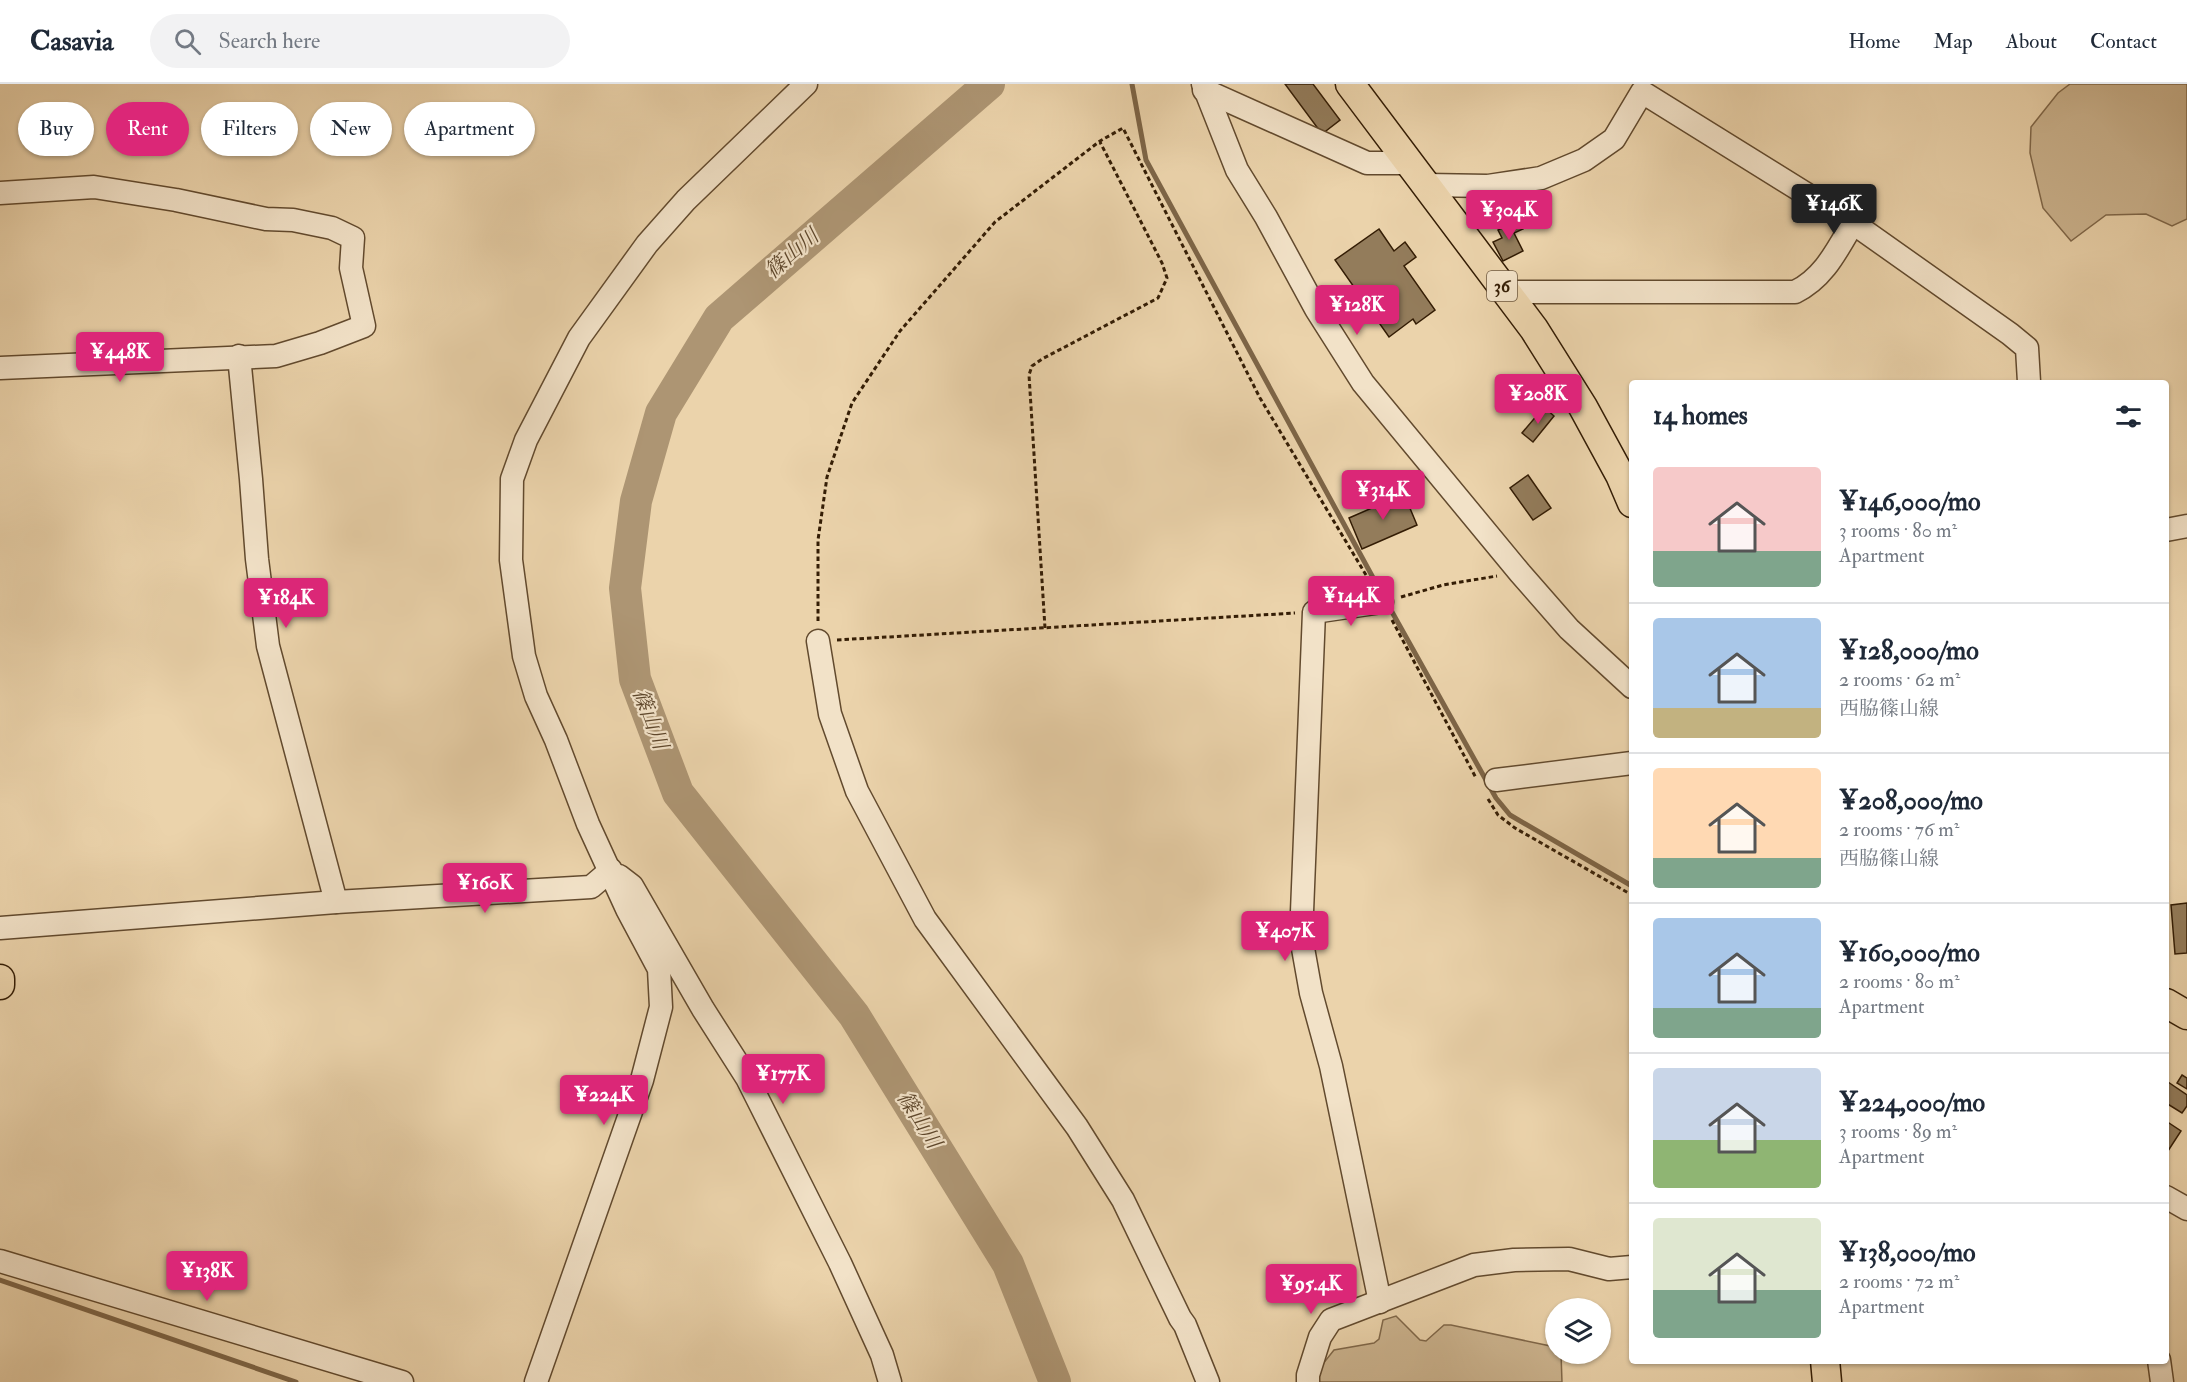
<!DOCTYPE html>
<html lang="en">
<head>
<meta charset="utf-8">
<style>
	body { margin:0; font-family:"IM FELL Double Pica","Noto Serif JP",serif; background:#f2f2f3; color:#1f2937; height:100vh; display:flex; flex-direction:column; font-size:22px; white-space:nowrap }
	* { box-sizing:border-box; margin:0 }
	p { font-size:20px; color:#747a83 }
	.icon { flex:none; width:33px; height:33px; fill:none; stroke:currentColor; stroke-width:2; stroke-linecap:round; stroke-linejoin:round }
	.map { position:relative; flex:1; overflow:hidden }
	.side { position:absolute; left:1629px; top:296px; width:540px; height:984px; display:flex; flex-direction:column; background:#fff; border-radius:6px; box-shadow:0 2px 4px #0004 }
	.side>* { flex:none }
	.guide { position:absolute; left:18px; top:18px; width:570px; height:54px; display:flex; gap:12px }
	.tools { position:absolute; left:1545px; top:1214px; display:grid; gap:12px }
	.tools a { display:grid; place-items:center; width:66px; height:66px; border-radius:50%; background:#fff; box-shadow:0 2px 4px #0004; font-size:30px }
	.price { position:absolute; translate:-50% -51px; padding:0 14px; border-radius:6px; background:#db2777; color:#fff; font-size:20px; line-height:39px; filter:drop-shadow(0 2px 3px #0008) }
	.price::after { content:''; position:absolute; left:50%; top:36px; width:18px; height:14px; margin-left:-9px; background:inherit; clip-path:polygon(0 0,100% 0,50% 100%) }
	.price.on { background:#222; color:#fff }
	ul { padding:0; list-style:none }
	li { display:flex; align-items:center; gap:18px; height:150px; padding:0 24px }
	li+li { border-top:2px solid #e0e1e3 }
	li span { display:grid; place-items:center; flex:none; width:168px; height:120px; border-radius:6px; color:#555 }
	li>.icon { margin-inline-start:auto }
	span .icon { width:72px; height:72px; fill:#fffc; stroke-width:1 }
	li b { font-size:26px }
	h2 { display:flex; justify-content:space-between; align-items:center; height:72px; padding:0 24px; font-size:26px }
	.pill { padding:0 21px; border-radius:27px; background:#fff; box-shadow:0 2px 4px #0004; font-size:21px; line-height:54px }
	.pill.on { background:#db2777; color:#fff }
	header { display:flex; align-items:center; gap:36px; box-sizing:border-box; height:84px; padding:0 30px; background:#fff; border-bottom:2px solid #e0e1e3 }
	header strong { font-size:28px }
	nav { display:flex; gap:33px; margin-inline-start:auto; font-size:21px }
	.search { width:420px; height:54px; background:#f2f2f3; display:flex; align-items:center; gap:15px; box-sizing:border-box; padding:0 21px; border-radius:33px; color:#747a83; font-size:22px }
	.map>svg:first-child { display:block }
	.green { fill:#ccb48f; stroke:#80684a; stroke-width:1.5 }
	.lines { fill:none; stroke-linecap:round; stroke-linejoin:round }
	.stream { stroke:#7d6547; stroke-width:5 }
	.river { stroke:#ad9573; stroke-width:32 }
	.building { fill:#937c5b; stroke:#341d05; stroke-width:1.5 }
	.minor-casing { stroke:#624a2e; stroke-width:25 }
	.major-casing { stroke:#341d05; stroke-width:31 }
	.path { stroke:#341d05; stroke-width:3; stroke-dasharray:4.5 3; stroke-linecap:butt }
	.minor { stroke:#f2e2c8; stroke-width:22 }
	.major { stroke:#ebd3ab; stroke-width:28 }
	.labels { text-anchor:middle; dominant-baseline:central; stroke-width:4.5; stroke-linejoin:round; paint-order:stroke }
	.shield { fill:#f2e2c8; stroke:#6d5840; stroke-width:1.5 }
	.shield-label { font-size:18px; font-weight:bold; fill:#341d05 }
	.water-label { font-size:21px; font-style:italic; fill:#5e472c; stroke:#f2e2c8 }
</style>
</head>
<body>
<header>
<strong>Casavia</strong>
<div class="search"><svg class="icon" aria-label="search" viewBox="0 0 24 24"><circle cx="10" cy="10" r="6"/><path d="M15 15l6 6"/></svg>Search here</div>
<nav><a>Home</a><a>Map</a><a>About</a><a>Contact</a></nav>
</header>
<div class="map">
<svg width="2187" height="1298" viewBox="0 0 2187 1298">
	<rect width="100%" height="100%" fill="#ebd3ab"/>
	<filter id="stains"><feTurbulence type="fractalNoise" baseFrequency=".00333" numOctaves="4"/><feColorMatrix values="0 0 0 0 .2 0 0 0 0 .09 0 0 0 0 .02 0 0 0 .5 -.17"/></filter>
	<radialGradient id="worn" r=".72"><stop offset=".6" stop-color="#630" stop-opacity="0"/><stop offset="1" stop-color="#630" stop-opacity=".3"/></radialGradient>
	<!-- green -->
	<g class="green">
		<path d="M2070,0H2187V135L2172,142L2146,130L2106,131L2071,157L2043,124L2030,69L2031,43L2058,9Z"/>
		<path d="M1396,1232L1420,1256L1426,1257L1444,1241H1451L1555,1263L1556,1269H1561L1562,1298H1318L1322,1281L1334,1266L1374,1259L1379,1255L1383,1236Z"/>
	</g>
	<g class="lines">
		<!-- stream -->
		<g class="stream">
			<path d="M1132,0L1146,76L1377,501"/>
			<path d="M1387,519L1496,714L1510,731L1632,802"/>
			<path d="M0,1196L296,1298"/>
		</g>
		<!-- river -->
		<path class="river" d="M989,0L719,234L661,329L636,417L625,504L635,595L678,709L854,931L1008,1180L1055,1298"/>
	</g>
	<!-- building -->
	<g class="building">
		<path d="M1285,0H1313L1340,36L1322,50Z"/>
		<path d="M1512,106L1520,127L1499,136L1490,115Z"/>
		<path d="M1518,136L1523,145L1514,149L1523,167L1503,177L1493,158L1502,154L1498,146Z"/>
		<path d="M1379,145L1394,167L1405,158L1416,173L1404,182L1435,226L1416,240L1413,235L1389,253L1335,176Z"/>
		<path d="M1544,323L1554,332L1533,358L1522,349Z"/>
		<path d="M1528,391L1551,424L1533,436L1510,404Z"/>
		<path d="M1404,410L1417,441L1362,465L1349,434Z"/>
		<path d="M2187,819V869L2175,870L2171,821Z"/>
		<path d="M2182,991L2187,994V1005L2177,999Z"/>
		<path d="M2168,998L2187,1011V1022L2182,1029L2166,1019V1002Z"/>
		<path d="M2166,1037L2181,1047L2166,1070Z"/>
	</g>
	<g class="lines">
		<defs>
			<g id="minor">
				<path d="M1203,0L1237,86L1266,133L1316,225L1363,299L1520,489L1569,545L1632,603"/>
				<path d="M1204,6L1367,79H1411"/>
				<path d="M1427,101L1488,102L1541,94L1584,76L1614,55L1642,8L1853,139L2010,250L2027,264L2029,298"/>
				<path d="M0,109L94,103L176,116L266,135L293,136L332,144L353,154L351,184L364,242L320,259L276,272L0,284"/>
				<path d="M1506,208H1795C1824,194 1837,166 1853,139"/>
				<path d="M239,272L251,395L257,475L268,562L336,818"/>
				<path d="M2166,446L2187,442"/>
				<path d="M818,557L830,630L857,707L925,835L1077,1043L1123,1116L1180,1234L1185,1241L1208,1298"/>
				<path d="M1496,696L1632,679"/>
				<path d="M619,792L632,802L703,925L747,994L840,1179L882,1271L890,1298"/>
				<path d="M0,844L336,818L591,803L611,786"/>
				<path d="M2166,1113L2187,1125"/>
				<path d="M0,1177L402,1298"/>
				<path d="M1380,1218L1331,982L1311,909L1301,853L1314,528L1382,518"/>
				<path d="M2159,1276L2162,1298"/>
				<path d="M536,1298L642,996L661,923L659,885L627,825L588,740L556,656L536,612L524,572L511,476L512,395L526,356L579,254L647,160L686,116L806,0"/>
				<path d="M1308,1298V1291L1320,1253L1331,1236L1474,1181L1514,1176L1569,1175L1609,1185L1632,1183"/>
			</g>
			<g id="major">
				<path d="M1350,0L1534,245L1583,323L1620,391L1632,419"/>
				<path d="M0,895V901"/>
				<path d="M2166,919L2187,931"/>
				<path d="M1825,1276L1827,1298"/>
			</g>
		</defs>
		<!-- minor casing -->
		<use href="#minor" class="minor-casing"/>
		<!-- major casing -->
		<use href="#major" class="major-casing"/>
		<!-- path -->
		<g class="path">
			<path d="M1401,513L1443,501L1497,492"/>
			<path d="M1392,536L1476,694"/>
			<path d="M818,537V456L827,393L852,319L900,247L995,138L1100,57L1123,44L1260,314L1372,501"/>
			<path d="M1045,544L1029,291L1032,282L1042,275L1158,214L1167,194L1162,179L1100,58"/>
			<path d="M837,556L1295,529"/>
			<path d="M1488,715L1498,731L1515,744L1632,811"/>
		</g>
		<!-- minor -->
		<use href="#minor" class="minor"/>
		<!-- major -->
		<use href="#major" class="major"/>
	</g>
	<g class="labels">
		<!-- shield labels -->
		<rect class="shield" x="1487" y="187" width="30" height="30" rx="4.5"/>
		<g class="shield-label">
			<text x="1502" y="202">36</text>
		</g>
		<!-- water labels -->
		<g class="water-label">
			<text transform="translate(792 170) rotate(-41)">篠山川</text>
			<text transform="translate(650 635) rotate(69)">篠山川</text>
			<text transform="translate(919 1036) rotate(58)">篠山川</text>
		</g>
	</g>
	<rect width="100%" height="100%" filter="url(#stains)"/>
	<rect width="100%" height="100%" fill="url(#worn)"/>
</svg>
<div class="tools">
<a><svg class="icon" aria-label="layers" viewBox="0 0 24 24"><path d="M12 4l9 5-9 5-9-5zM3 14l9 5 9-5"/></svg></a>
</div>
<b class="price on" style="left:1834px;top:151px">¥146K</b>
<b class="price" style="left:1509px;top:157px">¥304K</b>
<b class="price" style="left:1357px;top:252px">¥128K</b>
<b class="price" style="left:120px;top:299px">¥448K</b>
<b class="price" style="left:1538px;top:341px">¥208K</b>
<b class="price" style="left:1383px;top:437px">¥314K</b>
<b class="price" style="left:1351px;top:543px">¥144K</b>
<b class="price" style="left:286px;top:545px">¥184K</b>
<b class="price" style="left:485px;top:830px">¥160K</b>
<b class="price" style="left:1285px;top:878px">¥407K</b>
<b class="price" style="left:783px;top:1021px">¥177K</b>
<b class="price" style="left:604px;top:1042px">¥224K</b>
<b class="price" style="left:207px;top:1218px">¥138K</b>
<b class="price" style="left:1311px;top:1231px">¥95.4K</b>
<div class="guide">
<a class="pill">Buy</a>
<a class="pill on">Rent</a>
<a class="pill">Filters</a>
<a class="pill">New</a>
<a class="pill">Apartment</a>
</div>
<section class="side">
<h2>14 homes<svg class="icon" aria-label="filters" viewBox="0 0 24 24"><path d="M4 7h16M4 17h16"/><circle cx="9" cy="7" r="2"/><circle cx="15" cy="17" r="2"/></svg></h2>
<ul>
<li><span style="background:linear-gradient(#f6c9c9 70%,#7fa58c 0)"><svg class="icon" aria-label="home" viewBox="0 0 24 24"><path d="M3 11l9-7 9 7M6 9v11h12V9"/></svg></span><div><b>¥146,000/mo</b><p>3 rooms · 80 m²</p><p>Apartment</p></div></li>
<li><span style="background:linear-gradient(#a9c7e8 75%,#c2b280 0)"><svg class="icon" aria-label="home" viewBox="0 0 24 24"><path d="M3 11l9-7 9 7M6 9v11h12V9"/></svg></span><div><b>¥128,000/mo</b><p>2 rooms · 62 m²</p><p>西脇篠山線</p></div></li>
<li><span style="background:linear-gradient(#ffd9b3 75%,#7fa58c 0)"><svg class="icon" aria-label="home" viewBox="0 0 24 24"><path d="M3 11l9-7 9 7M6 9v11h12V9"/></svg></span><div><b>¥208,000/mo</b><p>2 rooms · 76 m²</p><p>西脇篠山線</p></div></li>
<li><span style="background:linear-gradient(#a9c7e8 75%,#7fa58c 0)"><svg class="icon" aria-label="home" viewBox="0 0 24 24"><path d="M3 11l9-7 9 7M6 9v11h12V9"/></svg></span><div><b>¥160,000/mo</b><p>2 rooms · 80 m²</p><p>Apartment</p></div></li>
<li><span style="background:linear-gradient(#c9d6e8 60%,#8fb573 0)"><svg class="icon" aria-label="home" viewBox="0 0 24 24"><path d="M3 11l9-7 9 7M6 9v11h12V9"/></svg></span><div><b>¥224,000/mo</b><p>3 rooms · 89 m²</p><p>Apartment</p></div></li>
<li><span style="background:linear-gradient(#dfe7d0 60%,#7fa58c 0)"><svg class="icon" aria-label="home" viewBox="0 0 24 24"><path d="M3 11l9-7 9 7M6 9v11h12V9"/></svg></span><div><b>¥138,000/mo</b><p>2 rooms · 72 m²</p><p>Apartment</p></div></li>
</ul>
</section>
</div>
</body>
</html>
